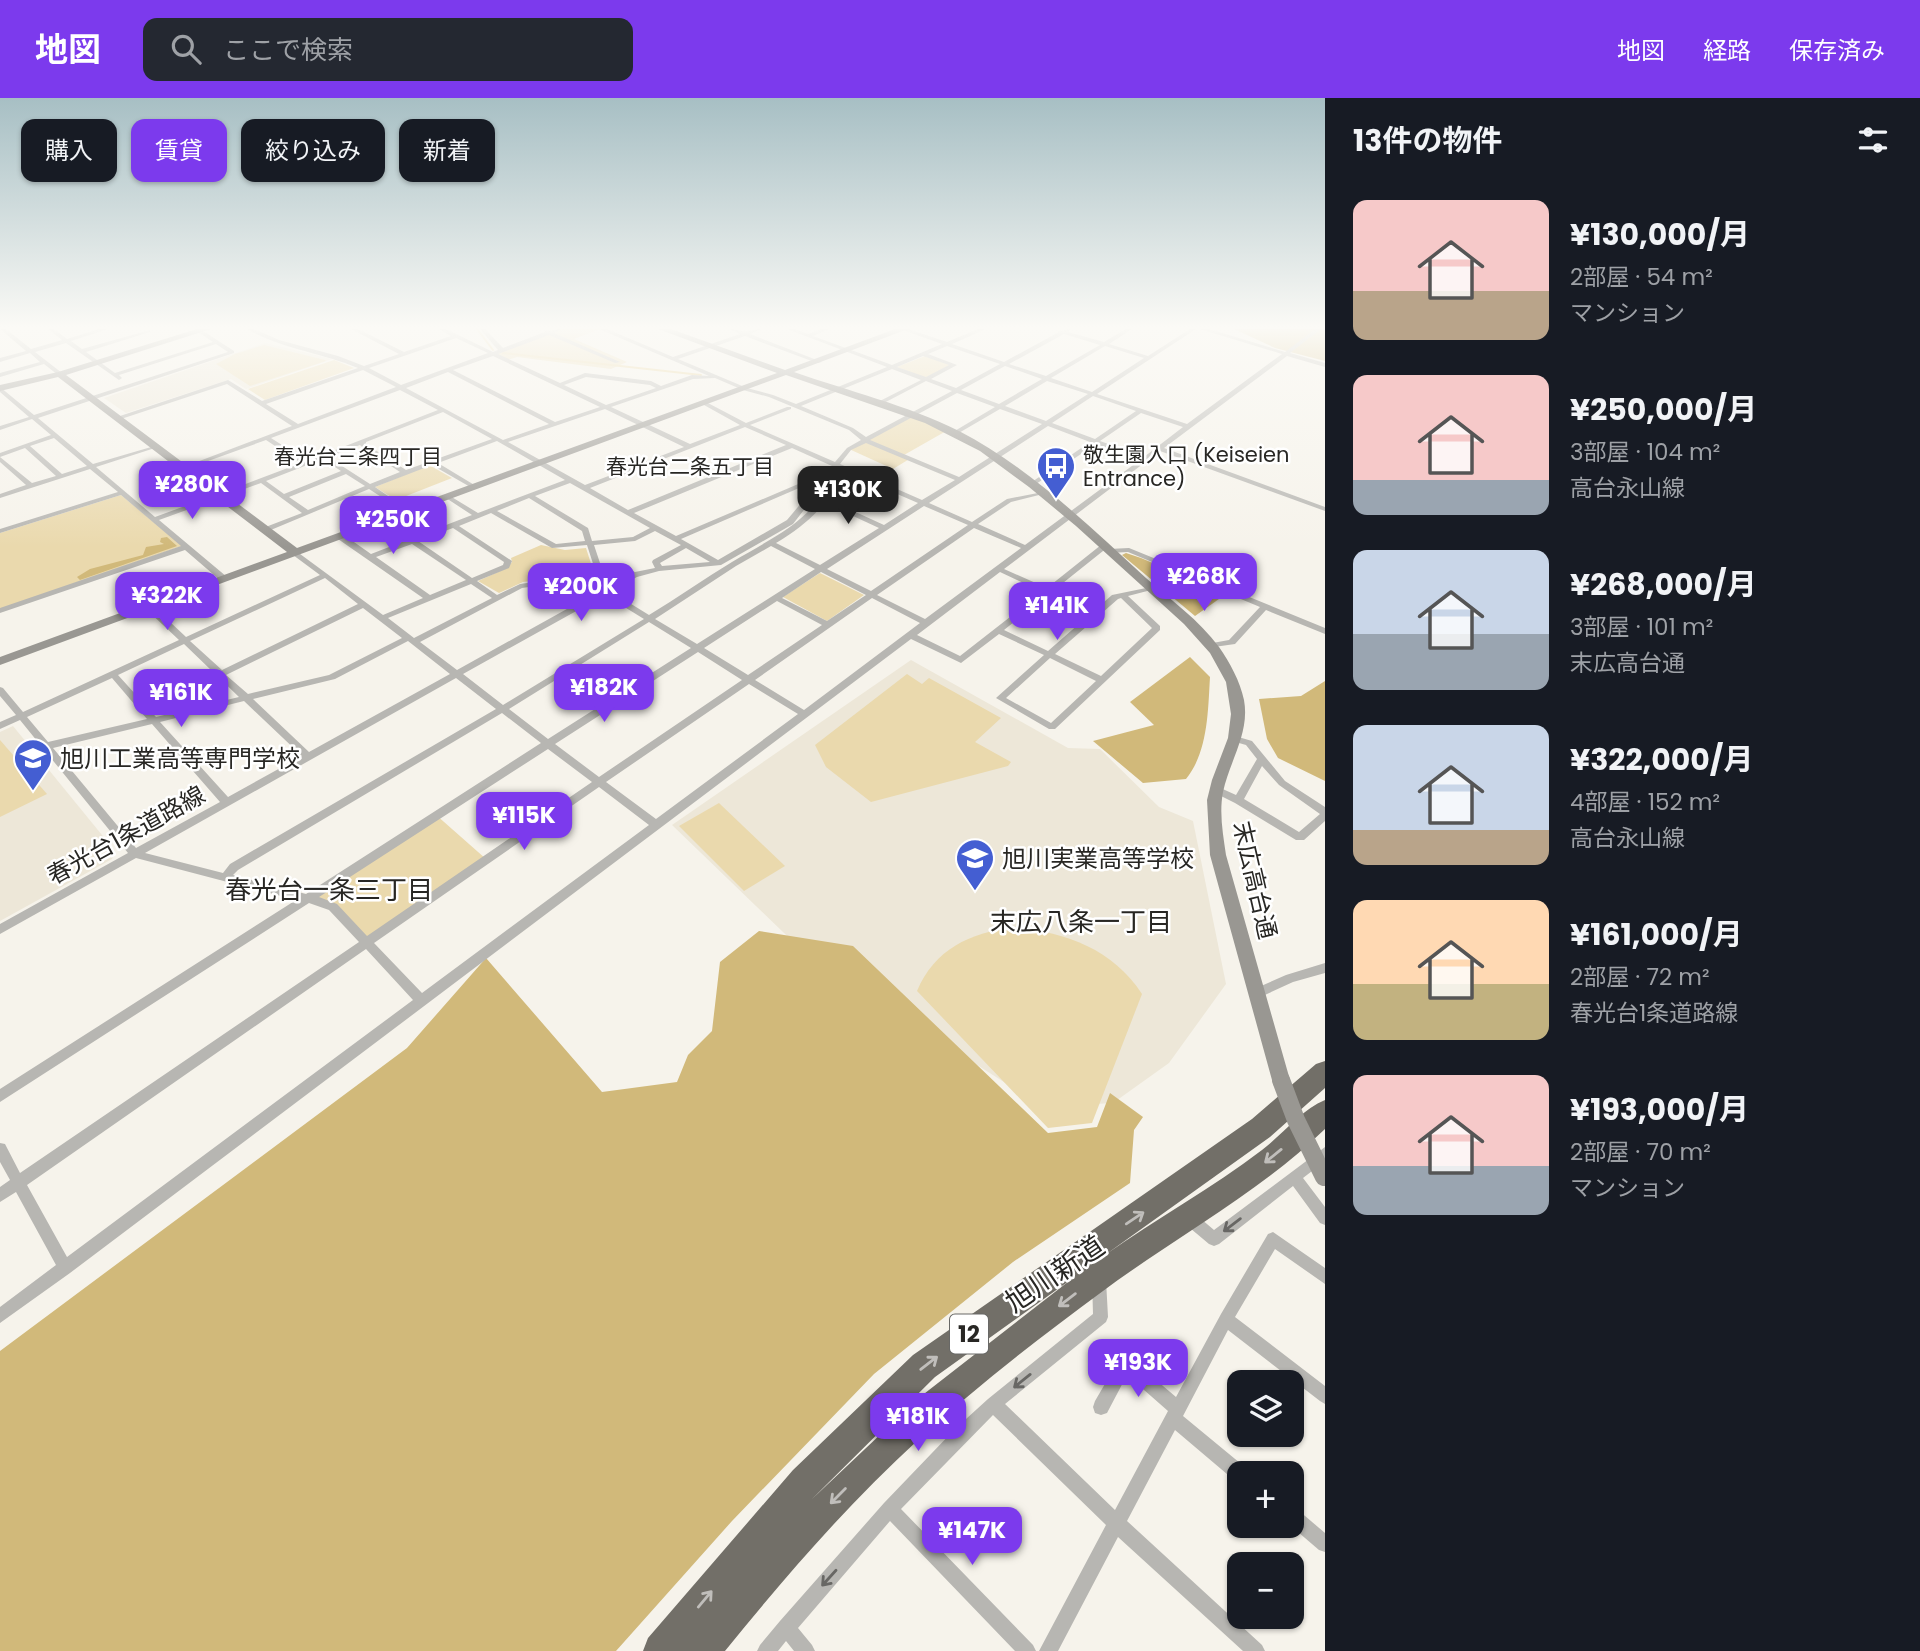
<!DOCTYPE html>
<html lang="ja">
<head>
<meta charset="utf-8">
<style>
	body { margin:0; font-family:Poppins,"Noto Sans JP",sans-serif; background:#242831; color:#f1f3f6; height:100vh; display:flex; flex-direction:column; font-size:26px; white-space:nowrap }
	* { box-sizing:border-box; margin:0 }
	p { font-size:23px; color:#9ea1a6 }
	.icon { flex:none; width:38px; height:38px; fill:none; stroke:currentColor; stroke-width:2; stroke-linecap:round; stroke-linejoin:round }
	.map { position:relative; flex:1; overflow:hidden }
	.sheet { display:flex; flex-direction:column; background:#171b24; width:595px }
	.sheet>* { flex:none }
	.top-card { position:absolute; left:21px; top:21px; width:665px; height:63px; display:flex; gap:14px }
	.controls { position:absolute; left:1227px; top:1272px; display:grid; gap:14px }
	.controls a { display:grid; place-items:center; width:77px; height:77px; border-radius:14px; background:#171b24; box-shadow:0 2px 5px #0004; font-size:35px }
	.price { position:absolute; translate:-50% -60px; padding:0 16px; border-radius:14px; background:#7c3aed; color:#fff; font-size:23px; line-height:46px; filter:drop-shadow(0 2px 4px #0008) }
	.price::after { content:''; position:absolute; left:50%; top:42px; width:21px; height:16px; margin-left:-10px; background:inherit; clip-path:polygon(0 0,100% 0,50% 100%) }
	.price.current { background:#222; color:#fff }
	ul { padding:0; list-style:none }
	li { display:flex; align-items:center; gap:21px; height:175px; padding:0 28px }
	li span { display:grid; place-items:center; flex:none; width:196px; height:140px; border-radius:14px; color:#555 }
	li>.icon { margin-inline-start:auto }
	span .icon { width:84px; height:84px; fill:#fffc; stroke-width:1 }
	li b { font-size:30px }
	h2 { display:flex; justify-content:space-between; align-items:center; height:84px; padding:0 28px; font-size:30px }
	.chip { padding:0 24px; border-radius:14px; background:#171b24; box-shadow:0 2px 5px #0004; font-size:24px; line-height:63px }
	.chip.current { background:#7c3aed; color:#fff }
	header { display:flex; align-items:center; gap:42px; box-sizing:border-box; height:98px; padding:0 35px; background:#7c3aed; color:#fff }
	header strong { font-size:33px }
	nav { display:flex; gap:38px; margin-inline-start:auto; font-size:24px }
	.search { width:490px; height:63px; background:#242831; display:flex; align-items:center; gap:18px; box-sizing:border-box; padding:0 24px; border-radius:14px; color:#9ea1a6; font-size:26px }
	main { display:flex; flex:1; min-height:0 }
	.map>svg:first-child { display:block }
	.built { fill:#ede7d8 }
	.green { fill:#ead9ad }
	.forest { fill:#d1b97a }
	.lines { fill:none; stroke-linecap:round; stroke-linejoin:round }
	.stream { stroke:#e7cf8f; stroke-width:2 }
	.street { fill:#b7b6b2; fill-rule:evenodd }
	.secondary { fill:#999792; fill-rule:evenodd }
	.highway { fill:#726f68; fill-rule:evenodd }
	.secondary-bridge { stroke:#999792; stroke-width:18 }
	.oneway { stroke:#c0bebb }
	.oneway2 { stroke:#686764 }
	.labels { text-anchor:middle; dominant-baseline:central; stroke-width:5; stroke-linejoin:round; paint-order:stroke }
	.far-poi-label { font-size:21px; fill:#282724; stroke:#fff; text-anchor:start }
	.far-neighbourhood-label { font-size:21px; fill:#282724; stroke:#fff }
	.shield { fill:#fff; stroke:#686866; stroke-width:2 }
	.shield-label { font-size:23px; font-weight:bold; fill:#282724 }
	.poi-label { font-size:24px; fill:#282724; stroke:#fff; text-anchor:start }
	.street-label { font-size:24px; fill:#282724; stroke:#fff }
	.neighbourhood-label { font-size:26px; fill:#282724; stroke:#fff }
	.near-street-label { font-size:28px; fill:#282724; stroke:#fff }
</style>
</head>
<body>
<header>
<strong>地図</strong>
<div class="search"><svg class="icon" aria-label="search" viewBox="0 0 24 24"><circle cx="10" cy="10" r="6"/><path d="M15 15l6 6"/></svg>ここで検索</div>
<nav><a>地図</a><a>経路</a><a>保存済み</a></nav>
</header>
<main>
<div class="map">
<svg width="1325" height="1553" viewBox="0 0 1325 1553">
	<rect width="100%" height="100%" fill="#f6f3eb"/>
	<!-- built -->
	<g class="built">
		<path d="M265,245L332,261L246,291L231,281L126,315L104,300Z"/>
		<path d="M911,562L1068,650L1100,651L1159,709L1193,723L1226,886L1169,965L1113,1005L1043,1009L811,861L672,727Z"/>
		<path d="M13,628L115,753L112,761L0,823V634Z"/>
	</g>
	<!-- green -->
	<g class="green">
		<path d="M559,231H600L574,241L627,264L611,271L517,259L507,262L493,256Z"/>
		<path d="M264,247L325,262L326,263L250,288L216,266L235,256Z"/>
		<path d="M925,258L950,267L925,280L897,269Z"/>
		<path d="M334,262L354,270L265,302L248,291Z"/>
		<path d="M911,318L948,332L904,357L911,360L893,371L849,351Z"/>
		<path d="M429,367L452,380L396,402L375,389Z"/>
		<path d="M121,397L182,448L0,511V435Z"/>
		<path d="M541,447L565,452L586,450L594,475L523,484L499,495L478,483L507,470L512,464L511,460Z"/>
		<path d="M820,475L864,497L827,523L783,499Z"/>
		<path d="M907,576L922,586L929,580L1001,620L975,644L1011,664L1008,668L871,704L826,669L815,647Z"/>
		<path d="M0,642L47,696L0,719Z"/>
		<path d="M719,705L785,768L744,793L679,728Z"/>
		<path d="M435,716L486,761L368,844L333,809L307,800Z"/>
		<path d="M1013,830C1064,833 1113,851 1142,896L1092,1025L1048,1030L917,893C934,852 970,834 1013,830Z"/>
	</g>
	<!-- forest -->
	<g class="forest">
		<path d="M1234,231H1325V263L1275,250Z"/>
		<path d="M167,439L177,448L80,482L77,479L90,471L143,457L146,449L164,446L160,444L161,440Z"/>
		<path d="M1126,455L1141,460L1226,496L1195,518L1122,457Z"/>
		<path d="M1190,559L1210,579C1208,613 1208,654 1186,681L1143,685L1093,643L1154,627L1130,604Z"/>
		<path d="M1325,583V683L1278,660L1267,641L1259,601L1301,598Z"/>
		<path d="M759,833L853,848L1048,1035L1097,1029L1110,995L1143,1019L1134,1032L1130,1085L1013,1164L874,1276L732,1423L616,1553H0V1253L407,950L486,860L602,994L677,984L688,957L712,933L720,864Z"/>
	</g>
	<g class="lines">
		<!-- stream -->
		<g class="stream">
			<path d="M477,231L493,252"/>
			<path d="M503,255L701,277"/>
		</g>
		<!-- street -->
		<g class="street">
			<path d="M0,231H6L31,251L62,242L48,231H54L67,241L99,231H108L71,243L82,251L150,232V234L86,254L115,275L213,244L198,234L200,231L234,253V255L38,320L93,366L158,347V349L96,369L155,419L218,396L222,395L301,365L266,342L186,371L181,370L292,328L227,286L121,321H117V319L228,282L262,303L358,270C322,255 281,251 247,231H254L279,242L338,258L364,268L399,256L351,231H358L404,254L451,238L439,231H446L493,254L498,252L480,231H485L503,250L545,234V233L561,231L554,235L620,264L615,265L549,237L498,256L560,285L585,275L651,283L661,288L692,277L709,278L599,231H607L673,259L740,236L730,231C735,231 738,233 743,233C748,234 756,231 761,231L750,236L822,264L817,265L745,238L678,261L747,290L773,297L796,306L887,269L787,231H795L808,236L821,231H829L813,238L892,267L942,246L900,231H908L947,244L978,231H986L952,246L1004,264L1059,234L1058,233L1071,231L1068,234L1104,244L1126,231H1132L1109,246L1148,258L1190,231H1196L1097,296L1187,326L1282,256L1200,231H1209L1285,254L1315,231H1321L1290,255L1325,265V269L1287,258L1164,350L1325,409V413L1160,353L1004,471L1047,490L1101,447L1108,449L1004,532L1048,553L1112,497L1151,489L1155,491L1128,498L1160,528V532L1055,631H1049L996,600L1044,557L999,536L961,565L911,541L70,1175L0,1225V1209L56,1167L16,1094L0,1104V1089L10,1082L0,1064V1045L5,1046L20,1075L359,844L329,812L309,805L0,1004V991L296,802L136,760L0,836V826L128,755L20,622L0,631V624L16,617L0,598V589L3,590L23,614L179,542L146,511V507H152L186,539L320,477L293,457L292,455L296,453L383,517L423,500L338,441V437H344L371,456L472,417L446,400V398H450L478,415L565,382L497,343L438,365L476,388V390H472L432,367L375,389L410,413V415H406L369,391L266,434L262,432L263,430L302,415L261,385L159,422L227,479V483H221L185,452L0,515V510L181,448L121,397L0,435V431L118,394L90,371L0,400V396L26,387L0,364V359L32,385L56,378L25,350L0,359V355L51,337L32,321L0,332V328L29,319L0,294V289L34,317L228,254L216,246L119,277L122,280L119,282L66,245L35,254L62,275V277H58L44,266L0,279V275L40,264L30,255L0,264V260L26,253ZM1064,236L1100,247L1046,278L1009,266ZM456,240L488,255L401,287L369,270ZM947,248L1000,266L956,290L931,281L957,267L928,256ZM1105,248L1144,260L1092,294L1051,280ZM493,258L600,309L555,324L453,272ZM923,258L949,267L926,279L897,269ZM1005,268L1042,281L999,306L961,292ZM892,271L921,282L876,305V307H880L926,283L952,293L866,339L853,330L801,308ZM363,272L396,289L298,326L266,306ZM448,274L549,326L503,342L406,290ZM586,279L650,287L656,290L606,307L564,287ZM715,280L743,292L769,299L849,332L861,342L847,350L835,364L750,327L791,311V309H787L746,325L706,304L704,305V307L740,327L690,346L611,309L693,281ZM1047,283L1088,296L1046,323L1005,308ZM400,292L438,312L307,363L271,340ZM957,295L995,309L953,334V336H957L1000,311L1042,326L959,379L870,342ZM1093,298L1136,313L1095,341L1052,325ZM605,311L684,349L585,387L508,344ZM443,314L492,341L406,372L366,346V344ZM1141,315L1183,329L1144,359L1100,343ZM1048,328L1090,344L1029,386V388H1033L1096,346L1140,362L1025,447L978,426L1011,404L1043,396V394L1007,401L972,424L929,405ZM745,329L786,347L628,412L590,390ZM54,340L87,368L62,376L30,348ZM866,345L955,382L922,402L840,366L851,352ZM360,347L361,348L400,374L370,386L328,359ZM792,350L832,368L821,381H810L676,438L634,415ZM320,362L326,363L341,373L284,396L266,383ZM837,370L918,405L884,427L827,401L836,388L833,384L827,382ZM346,376L365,388L308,412L289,399ZM813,384L818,385L787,422L718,462L681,441ZM570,385L650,430L633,439L592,443L588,430L535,398ZM824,386L830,388C802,428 772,440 732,464C704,481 677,500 649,517L610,493L637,479L659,473L721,467L793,426ZM529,400L582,433L585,443L556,446L497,413ZM825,405L879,430L820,467L776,445C795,434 811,421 825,405ZM924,408L968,427L871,493L827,471ZM491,415L552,450L587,447L596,475L520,486L497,497L477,483L509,470L512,463L459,428ZM453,430L504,464L503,467L472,480L418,443ZM974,430L1021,450L925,521L877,497ZM655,433L681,447L653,462L652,464L655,470L635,474L626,471L603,474L594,447L635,443ZM412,446L466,482L430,497L376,459ZM771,448L815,471L697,546L655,521L736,468ZM686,450L710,464L662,468L660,465ZM821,474L866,497L827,523L782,500ZM1000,474L1042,494L960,558L917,537ZM625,475L628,477L608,488L605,478ZM597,479L601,492L457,572L420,544L522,490ZM325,480L358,506L222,572L190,543ZM471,486L492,500L414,540L388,520ZM605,497L644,521L503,607L463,576ZM872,500L920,525L804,612L755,582ZM1121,500L1152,530L1101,578L1055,556L1118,501ZM777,503L822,527L748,577L704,550ZM363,510L402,540L329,577L248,596L226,577ZM649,524L691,550L548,641L509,611ZM408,543L450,576L309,654L253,601L335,581ZM184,546L239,599L156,619L118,577ZM698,554L742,582L599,679L555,646ZM1050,560L1096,583L1051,625L1006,600ZM112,580L147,621L48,644L27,619ZM456,580L496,611L230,766L223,775L145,755ZM749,586L798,616L656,721L606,684ZM244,603L302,658L228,699L160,624ZM502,615L541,645L306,796L233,777L238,772ZM152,626L220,704L136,750L53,650ZM548,651L592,684L367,838L337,806L319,799ZM599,689L649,727L422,895L374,845ZM366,851L413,902L67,1159L27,1087Z"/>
			<path d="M1129,450L1325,530V536L1266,512L1235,546L1207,550V546L1229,542L1260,509L1128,454L1109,455L1105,453L1109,451Z"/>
			<path d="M1235,638L1252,643L1285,683L1325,709V723L1304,742H1296L1235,705L1213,694L1211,692L1216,688L1236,697L1257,661L1246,647L1232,643L1230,641L1232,639ZM1262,668L1279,687L1320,716L1299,734L1244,701Z"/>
			<path d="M1325,865V875L1293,884L1256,901L1252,900L1250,896L1252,892L1286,877Z"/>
			<path d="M1325,1049V1063L1303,1080L1325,1109V1127L1320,1125L1293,1088L1219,1146L1214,1148L1209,1146L1184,1125L1182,1120L1184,1115L1189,1113L1194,1115L1214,1132Z"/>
			<path d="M1273,1134L1325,1170V1186L1275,1151L1235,1219L1325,1288V1306L1320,1303L1228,1232L1183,1318L1246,1370L1248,1376H1239V1384L1234,1382L1175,1332L1127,1423L1262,1547L1265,1553H1243L1118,1439L1058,1553H1039L1106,1427L993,1317L901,1411L1033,1547L1036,1553H1015L890,1423L798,1530L812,1547L815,1553H794L786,1543L778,1553H757L760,1547L780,1523L884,1405L955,1331L988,1301L1093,1216L1092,1182L1094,1177L1099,1175L1104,1177L1106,1182L1108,1219L1106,1224L1005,1306L1115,1412L1168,1313L1127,1277L1107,1315L1101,1317L1095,1315L1093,1309L1095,1303L1120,1260L1125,1257L1130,1260L1176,1299L1221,1216L1268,1136Z"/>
			<path d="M1292,1410L1298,1412L1325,1435V1454L1319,1452L1291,1428Z"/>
		</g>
		<!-- secondary -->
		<path class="secondary" d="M197,231H211L66,277L297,450L777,275L658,231H671L785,272L895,231H908L794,274C848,293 907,307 959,333C1029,369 1088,427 1146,480C1171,502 1199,522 1219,549C1230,565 1240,583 1244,602C1250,635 1230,662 1223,694C1219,715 1223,736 1226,757L1290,982L1288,988L1281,991L1274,988L1272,982L1210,757L1207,702L1212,682L1228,640L1231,616L1226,584L1210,555L1184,526L1076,428L1029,389L980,353L925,325L786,277L0,567V559L287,454L58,279L0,293V287L58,274Z"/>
		<!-- highway -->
		<path class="highway" d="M1325,963V990L1270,1039L1105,1157C1156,1121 1212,1090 1262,1052C1282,1037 1302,1011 1325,1002V1031C1259,1095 1177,1138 1103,1193C1039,1240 976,1289 918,1342C847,1407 785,1479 725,1553H643L648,1540L793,1372L913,1257L1252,1021L1316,966ZM1073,1180L920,1299L811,1402L935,1279Z"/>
		<!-- secondary-bridge -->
		<path class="secondary-bridge" d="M1281,982L1296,1022L1324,1079"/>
	</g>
	<!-- one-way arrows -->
	<defs><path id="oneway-shaft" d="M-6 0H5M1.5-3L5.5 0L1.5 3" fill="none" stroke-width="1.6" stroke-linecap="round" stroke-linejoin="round" transform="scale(1.75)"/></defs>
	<g class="oneway">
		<use href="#oneway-shaft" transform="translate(1273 1058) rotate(141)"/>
		<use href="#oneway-shaft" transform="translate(1135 1120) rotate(-34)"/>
		<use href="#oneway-shaft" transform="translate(1067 1202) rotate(143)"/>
		<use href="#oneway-shaft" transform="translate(929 1265) rotate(-38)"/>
		<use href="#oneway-shaft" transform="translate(838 1398) rotate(135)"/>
		<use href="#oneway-shaft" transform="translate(705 1501) rotate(-50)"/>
	</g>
	<g class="oneway2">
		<use href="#oneway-shaft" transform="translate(1232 1127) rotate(143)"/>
		<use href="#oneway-shaft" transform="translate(1022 1283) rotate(141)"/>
		<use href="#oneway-shaft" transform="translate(829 1480) rotate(132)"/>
	</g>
	<!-- sky -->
	<linearGradient id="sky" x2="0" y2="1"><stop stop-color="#a7bfc4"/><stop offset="0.51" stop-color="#fbfaf6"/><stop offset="1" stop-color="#fbfaf6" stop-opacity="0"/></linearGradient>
	<rect width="1325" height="449" fill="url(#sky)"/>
	<!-- icons -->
	<defs>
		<symbol id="bus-pin" viewBox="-11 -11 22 30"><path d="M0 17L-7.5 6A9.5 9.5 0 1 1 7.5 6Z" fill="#445ed2" stroke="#fff"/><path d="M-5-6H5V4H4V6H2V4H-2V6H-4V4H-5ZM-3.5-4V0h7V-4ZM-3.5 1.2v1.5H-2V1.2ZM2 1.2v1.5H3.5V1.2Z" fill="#fff"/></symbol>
		<symbol id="school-pin" viewBox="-11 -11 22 30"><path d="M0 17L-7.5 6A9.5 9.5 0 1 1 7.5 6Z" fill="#445ed2" stroke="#fff"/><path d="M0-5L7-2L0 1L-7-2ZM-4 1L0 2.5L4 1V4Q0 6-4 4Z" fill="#fff"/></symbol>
	</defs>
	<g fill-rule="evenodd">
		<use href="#bus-pin" x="1034" y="346" width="44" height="60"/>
		<use href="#school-pin" x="11" y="638" width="44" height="60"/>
		<use href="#school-pin" x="953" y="738" width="44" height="60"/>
	</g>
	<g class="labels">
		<!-- far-poi labels -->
		<g class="far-poi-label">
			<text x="1083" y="356">敬生園入口 (Keiseien<tspan x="1083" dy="24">Entrance)</tspan></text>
		</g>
		<!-- far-neighbourhood labels -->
		<g class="far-neighbourhood-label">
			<text x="358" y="358">春光台三条四丁目</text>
			<text x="690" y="368">春光台二条五丁目</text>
		</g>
		<!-- shield labels -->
		<rect class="shield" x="950" y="1216.5" width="38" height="39" rx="5"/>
		<g class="shield-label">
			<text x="969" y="1236">12</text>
		</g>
		<!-- poi labels -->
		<g class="poi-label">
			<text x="60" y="660">旭川工業高等専門学校</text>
			<text x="1002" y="760">旭川実業高等学校</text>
		</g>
		<!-- street labels -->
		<g class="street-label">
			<text transform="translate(126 737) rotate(-29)">春光台1条道路線</text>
			<text transform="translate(1255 782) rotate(77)">末広高台通</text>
		</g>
		<!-- neighbourhood labels -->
		<g class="neighbourhood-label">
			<text x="329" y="792">春光台一条三丁目</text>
			<text x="1081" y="824">末広八条一丁目</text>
		</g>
		<!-- near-street labels -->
		<g class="near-street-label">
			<text transform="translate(1055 1176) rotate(-34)">旭川新道</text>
		</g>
	</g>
</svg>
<div class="controls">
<a><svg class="icon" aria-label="layers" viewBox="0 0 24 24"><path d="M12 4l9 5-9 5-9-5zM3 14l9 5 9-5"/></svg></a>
<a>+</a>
<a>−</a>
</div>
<b class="price" style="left:192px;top:423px">¥280K</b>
<b class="price current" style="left:848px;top:428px">¥130K</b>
<b class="price" style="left:393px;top:458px">¥250K</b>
<b class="price" style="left:1204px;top:515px">¥268K</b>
<b class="price" style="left:581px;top:525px">¥200K</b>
<b class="price" style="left:167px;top:534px">¥322K</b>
<b class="price" style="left:1057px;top:544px">¥141K</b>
<b class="price" style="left:604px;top:626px">¥182K</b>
<b class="price" style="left:181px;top:631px">¥161K</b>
<b class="price" style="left:524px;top:754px">¥115K</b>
<b class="price" style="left:1138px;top:1301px">¥193K</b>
<b class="price" style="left:918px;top:1355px">¥181K</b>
<b class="price" style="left:972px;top:1469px">¥147K</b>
<div class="top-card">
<a class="chip">購入</a>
<a class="chip current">賃貸</a>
<a class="chip">絞り込み</a>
<a class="chip">新着</a>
</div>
</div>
<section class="sheet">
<h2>13件の物件<svg class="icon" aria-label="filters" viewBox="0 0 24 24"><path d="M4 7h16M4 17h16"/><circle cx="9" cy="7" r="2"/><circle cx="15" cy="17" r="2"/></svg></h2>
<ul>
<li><span style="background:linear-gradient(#f6c9c9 65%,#b9a48a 0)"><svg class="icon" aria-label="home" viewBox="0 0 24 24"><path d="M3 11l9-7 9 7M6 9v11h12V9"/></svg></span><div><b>¥130,000/月</b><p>2部屋 · 54 m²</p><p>マンション</p></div></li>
<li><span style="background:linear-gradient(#f6c9c9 75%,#9aa5b1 0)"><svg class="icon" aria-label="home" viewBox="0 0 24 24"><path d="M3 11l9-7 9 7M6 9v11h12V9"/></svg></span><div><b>¥250,000/月</b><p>3部屋 · 104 m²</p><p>高台永山線</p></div></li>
<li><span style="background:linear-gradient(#c9d6e8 60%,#9aa5b1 0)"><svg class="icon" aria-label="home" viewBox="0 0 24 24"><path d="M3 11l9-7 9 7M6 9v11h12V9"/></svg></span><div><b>¥268,000/月</b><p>3部屋 · 101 m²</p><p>末広高台通</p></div></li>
<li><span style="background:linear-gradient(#c9d6e8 75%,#b9a48a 0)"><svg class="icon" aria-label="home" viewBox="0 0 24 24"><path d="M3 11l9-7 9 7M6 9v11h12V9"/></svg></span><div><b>¥322,000/月</b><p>4部屋 · 152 m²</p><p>高台永山線</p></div></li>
<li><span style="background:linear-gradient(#ffd9b3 60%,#c2b280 0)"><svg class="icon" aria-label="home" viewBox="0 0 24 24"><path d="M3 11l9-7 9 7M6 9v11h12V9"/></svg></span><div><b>¥161,000/月</b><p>2部屋 · 72 m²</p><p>春光台1条道路線</p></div></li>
<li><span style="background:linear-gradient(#f6c9c9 65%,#9aa5b1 0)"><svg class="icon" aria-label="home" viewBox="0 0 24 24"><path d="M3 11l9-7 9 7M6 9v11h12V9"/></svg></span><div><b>¥193,000/月</b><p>2部屋 · 70 m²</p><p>マンション</p></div></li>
</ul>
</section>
</main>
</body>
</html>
